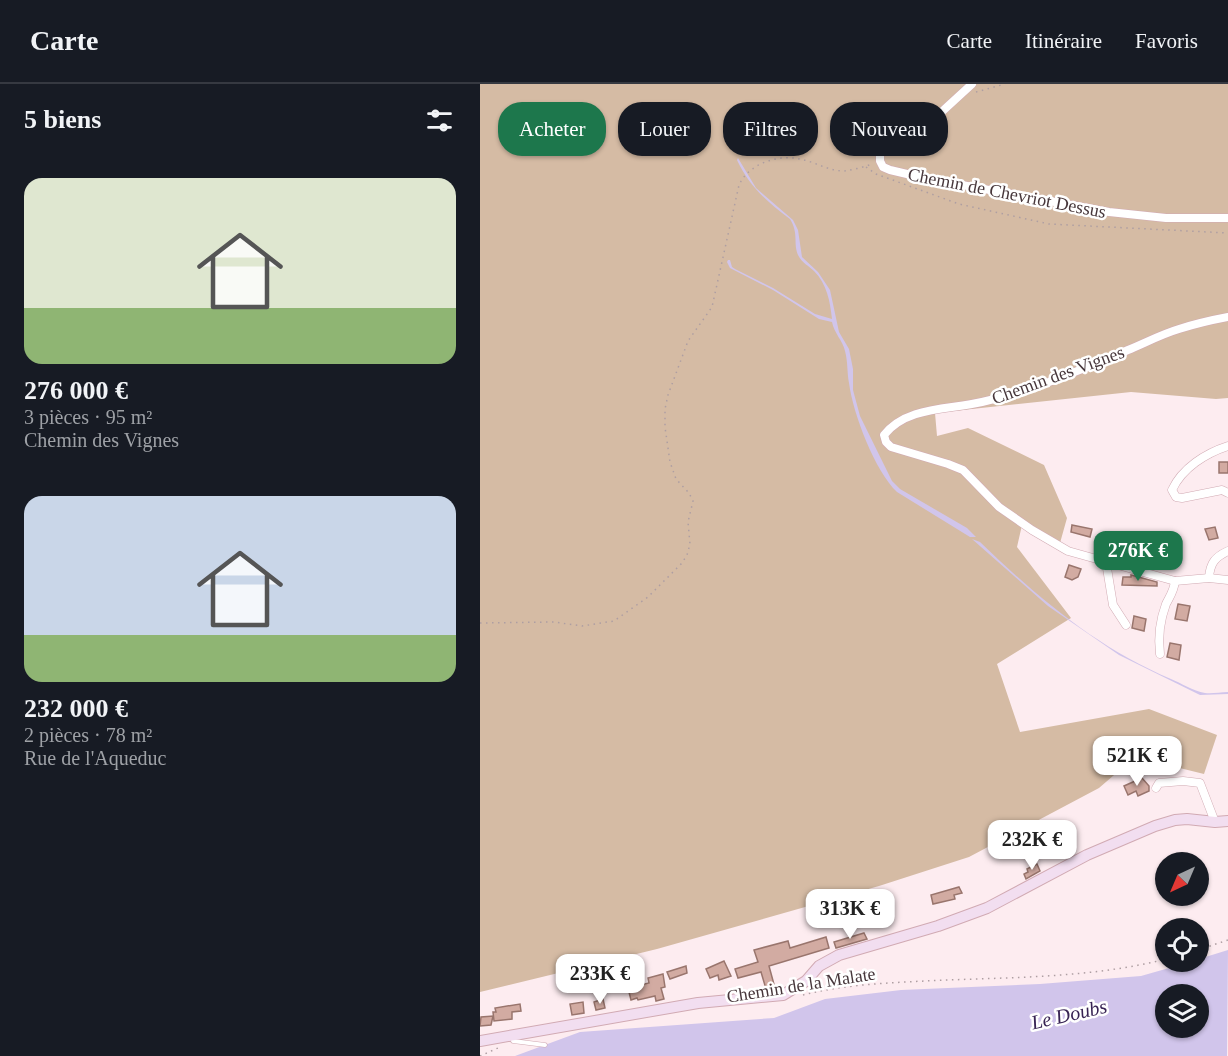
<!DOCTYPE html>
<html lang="fr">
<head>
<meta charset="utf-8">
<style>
	body { margin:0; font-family:"Times New Roman",serif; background:#20242c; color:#f1f3f6; height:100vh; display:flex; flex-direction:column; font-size:22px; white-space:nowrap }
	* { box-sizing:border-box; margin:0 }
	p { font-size:20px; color:#9ea1a6 }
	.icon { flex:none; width:33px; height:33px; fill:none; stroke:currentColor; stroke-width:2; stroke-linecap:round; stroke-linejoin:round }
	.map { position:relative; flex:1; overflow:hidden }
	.panel { display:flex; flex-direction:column; background:#171b24; width:480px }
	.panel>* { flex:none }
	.top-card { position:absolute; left:18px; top:18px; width:570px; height:54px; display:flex; gap:12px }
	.needle { width:39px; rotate:224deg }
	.buttons { position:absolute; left:675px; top:768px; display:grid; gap:12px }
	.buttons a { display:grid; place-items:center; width:54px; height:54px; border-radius:50%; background:#171b24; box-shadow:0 2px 4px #0004; font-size:30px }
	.price { position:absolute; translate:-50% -51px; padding:0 14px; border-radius:12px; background:#fff; color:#222; font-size:20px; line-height:39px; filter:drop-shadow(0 2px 3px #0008) }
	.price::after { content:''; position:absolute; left:50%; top:36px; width:18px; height:14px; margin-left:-9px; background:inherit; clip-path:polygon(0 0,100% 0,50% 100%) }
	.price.active { background:#1d774c; color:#fff }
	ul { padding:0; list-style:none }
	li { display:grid; align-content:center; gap:12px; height:318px; padding:0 24px }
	li span { display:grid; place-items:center; height:186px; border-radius:18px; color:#555 }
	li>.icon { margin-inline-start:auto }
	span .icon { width:108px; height:108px; fill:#fffc; stroke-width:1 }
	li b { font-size:26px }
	h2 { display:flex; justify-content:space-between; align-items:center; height:72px; padding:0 24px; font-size:26px }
	.pill { padding:0 21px; border-radius:24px; background:#171b24; box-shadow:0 2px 4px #0004; font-size:21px; line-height:54px }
	.pill.active { background:#1d774c; color:#fff }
	header { display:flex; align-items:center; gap:36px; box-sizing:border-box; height:84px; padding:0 30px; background:#171b24; border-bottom:2px solid #363941 }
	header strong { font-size:28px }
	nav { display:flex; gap:33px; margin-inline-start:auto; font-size:21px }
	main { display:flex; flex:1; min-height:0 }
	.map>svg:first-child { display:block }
	.green { fill:#d5bba4 }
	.water { fill:#d1c5eb; fill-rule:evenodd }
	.building { fill:#d2aba2; stroke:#99756d; stroke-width:1.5 }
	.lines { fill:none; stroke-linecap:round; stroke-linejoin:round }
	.lane-casing { stroke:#d1aab3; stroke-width:5 }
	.street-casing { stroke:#d1aab3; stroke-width:9 }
	.secondary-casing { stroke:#d1aab3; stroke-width:12 }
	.path { stroke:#ae9ea2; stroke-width:1.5; stroke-dasharray:1.5 4.5; stroke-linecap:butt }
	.lane { stroke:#fff; stroke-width:4 }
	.street { stroke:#fff; stroke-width:8 }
	.secondary { stroke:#f2def0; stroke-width:10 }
	.labels { text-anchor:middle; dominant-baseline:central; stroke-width:5; stroke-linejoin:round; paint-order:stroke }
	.street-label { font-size:18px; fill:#47373b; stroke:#fff }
	.water-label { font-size:20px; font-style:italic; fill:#382454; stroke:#fff }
</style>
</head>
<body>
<header>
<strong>Carte</strong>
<nav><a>Carte</a><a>Itinéraire</a><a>Favoris</a></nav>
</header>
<main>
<section class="panel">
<h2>5 biens<svg class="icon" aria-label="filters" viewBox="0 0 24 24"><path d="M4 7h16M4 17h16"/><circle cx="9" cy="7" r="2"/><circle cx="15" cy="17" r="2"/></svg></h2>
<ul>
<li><span style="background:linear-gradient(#dfe7d0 70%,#8fb573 0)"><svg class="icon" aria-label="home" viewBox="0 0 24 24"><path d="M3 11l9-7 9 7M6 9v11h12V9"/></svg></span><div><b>276 000 €</b><p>3 pièces · 95 m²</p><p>Chemin des Vignes</p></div></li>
<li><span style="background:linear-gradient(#c9d6e8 75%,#8fb573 0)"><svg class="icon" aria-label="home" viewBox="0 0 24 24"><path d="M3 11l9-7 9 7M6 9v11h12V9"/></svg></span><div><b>232 000 €</b><p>2 pièces · 78 m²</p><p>Rue de l'Aqueduc</p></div></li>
</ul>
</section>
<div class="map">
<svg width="748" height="972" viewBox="0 0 748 972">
	<rect width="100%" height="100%" fill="#fdecf0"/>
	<!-- green -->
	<path class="green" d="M0,0H748V314L736,315L651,308L455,329L457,352L488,344L564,381L587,434L580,459L542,441L537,463L591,534L517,580L540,648L669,625L737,651L724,690L655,673L619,704L489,773L399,802L177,865L0,908Z"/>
	<!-- water -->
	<g class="water">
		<path d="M258,74L276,104L313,136L318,146L322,173L338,188L350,206L359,248L369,265L373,285V306L380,332L412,397L420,405L487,444L496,453H490L417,408C395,387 373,330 369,299C367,289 368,278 365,267C363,257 354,249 352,238L339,235L293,206L250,184L247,178L248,176H250L252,183L255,185L293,204L335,230L352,235C350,217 347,200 334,187C329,182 322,179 318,171C313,159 319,150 310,135C287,118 269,102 257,76Z"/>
		<path d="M492,455L500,458C557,513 617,564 691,595C701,599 713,607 725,609C732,610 740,608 748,608V610L720,611L639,571L568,522Z"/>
		<path d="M748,866L747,972H35L100,948L294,934L345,915L421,906L560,900L661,892L710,878H718L719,875ZM686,910H718V944H686Z"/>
	</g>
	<!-- building -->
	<g class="building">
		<rect x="739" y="378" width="9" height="11"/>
		<path d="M592,441L612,445L610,453L591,448Z"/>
		<path d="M735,443L738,454L729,456L725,445Z"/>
		<path d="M691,453L700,458L693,470L683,465Z"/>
		<path d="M589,481L601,485L598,493L592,496L585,493Z"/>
		<path d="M651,491L677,498V502L642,501L643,493H651Z"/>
		<path d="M698,520L710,522L707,537L695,535Z"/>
		<path d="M654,532L666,535L664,547L652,544Z"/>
		<path d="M690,559L701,561L699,576L687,573Z"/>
		<path d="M662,694L669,702V707L658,712L656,707L648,711L644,702Z"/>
		<path d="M557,780L560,787L546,795L544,790L548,788L547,785Z"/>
		<path d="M479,803L482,809L474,811L475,815L453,820L451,811Z"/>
		<path d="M384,849L387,855L356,864L354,858Z"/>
		<path d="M346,853L349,864L289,882L295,904L286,905L281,888L258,894L255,885L278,878L274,866L308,857L310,864Z"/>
		<path d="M244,877L251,892L239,896L238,891L230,894L226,885Z"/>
		<path d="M206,882L207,889L190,895L187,888Z"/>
		<path d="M183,890L185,903L181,904L184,915L176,917L175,912L158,916L157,914L151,916L148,904L169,899L168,894Z"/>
		<path d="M123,915L125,924L116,926L114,918Z"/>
		<path d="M103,918L104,929L92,931L90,920Z"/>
		<path d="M40,920L41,927L32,928V935L14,937L13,928H16L15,924Z"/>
		<path d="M13,932L11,941L0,942L1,933Z"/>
	</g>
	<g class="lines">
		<defs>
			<path id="lane" d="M33,957L65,961"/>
			<g id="street">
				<path d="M492,0L443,45L407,59L400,70V77L403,83L410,86L444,94L629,128L686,134H748"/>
				<path d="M748,233C732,236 715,240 699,245C682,250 665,259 648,266C600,286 552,307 502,318C469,326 427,322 404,351L406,358L411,363L468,380L483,386L519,423L552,446L588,467L695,497L729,494L748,496"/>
				<path d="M748,362C726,369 702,384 692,406L696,413L702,414L742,406L748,409"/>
				<path d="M626,478L633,521L646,541"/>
				<path d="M729,494C730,479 735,473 748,467"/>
				<path d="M680,570C678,554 680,536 686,520C690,512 694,507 695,497"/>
				<path d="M676,704L679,699L703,697L720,699L735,738"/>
			</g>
			<path id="secondary" d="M0,957L218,919L303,911L326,897L339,882L359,871L458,842L507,824L607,771L675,742L695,736L707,735L735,738L748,737"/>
		</defs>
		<!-- lane casing -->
		<use href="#lane" class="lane-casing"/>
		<!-- street casing -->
		<use href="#street" class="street-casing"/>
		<!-- secondary casing -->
		<use href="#secondary" class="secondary-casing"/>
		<!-- path -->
		<g class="path">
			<path d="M496,8L525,0"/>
			<path d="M386,83L396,90L479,120L569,140L748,149"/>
			<path d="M0,539L74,538L102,542L134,537L168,513L202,479L207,471L210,460L208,438L213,417L209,409L196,395L190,378L185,343V325L188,311L208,257L232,223L259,101C269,79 300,69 324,76C337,79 349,87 364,87C373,86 384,83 392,80"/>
			<path d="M718,866L748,856"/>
			<path d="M323,911C362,901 404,899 445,897C525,893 608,895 686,875"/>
			<path d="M0,972L18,964"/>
		</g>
		<!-- lane -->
		<use href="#lane" class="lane"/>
		<!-- street -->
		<use href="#street" class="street"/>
		<!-- secondary -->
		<use href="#secondary" class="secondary"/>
	</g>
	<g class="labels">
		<!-- street labels -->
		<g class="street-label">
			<text transform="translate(527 109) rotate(11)">Chemin de Chevriot Dessus</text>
			<text transform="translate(578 291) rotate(-20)">Chemin des Vignes</text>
			<text transform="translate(321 901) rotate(-9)">Chemin de la Malate</text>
		</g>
		<!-- water labels -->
		<g class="water-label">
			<text transform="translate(589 930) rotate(-13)">Le Doubs</text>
		</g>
	</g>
</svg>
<div class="buttons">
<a><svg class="needle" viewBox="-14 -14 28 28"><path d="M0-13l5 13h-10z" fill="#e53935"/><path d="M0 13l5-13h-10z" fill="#9ea1a6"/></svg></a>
<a><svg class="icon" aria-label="locate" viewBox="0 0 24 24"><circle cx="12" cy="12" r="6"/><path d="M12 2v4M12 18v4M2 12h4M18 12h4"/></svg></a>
<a><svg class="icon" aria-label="layers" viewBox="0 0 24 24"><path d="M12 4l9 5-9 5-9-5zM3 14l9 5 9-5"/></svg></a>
</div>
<b class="price active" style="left:658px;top:498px">276K €</b>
<b class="price" style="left:657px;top:703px">521K €</b>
<b class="price" style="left:552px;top:787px">232K €</b>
<b class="price" style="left:370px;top:856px">313K €</b>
<b class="price" style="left:120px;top:921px">233K €</b>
<div class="top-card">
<a class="pill active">Acheter</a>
<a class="pill">Louer</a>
<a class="pill">Filtres</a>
<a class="pill">Nouveau</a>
</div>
</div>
</main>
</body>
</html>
